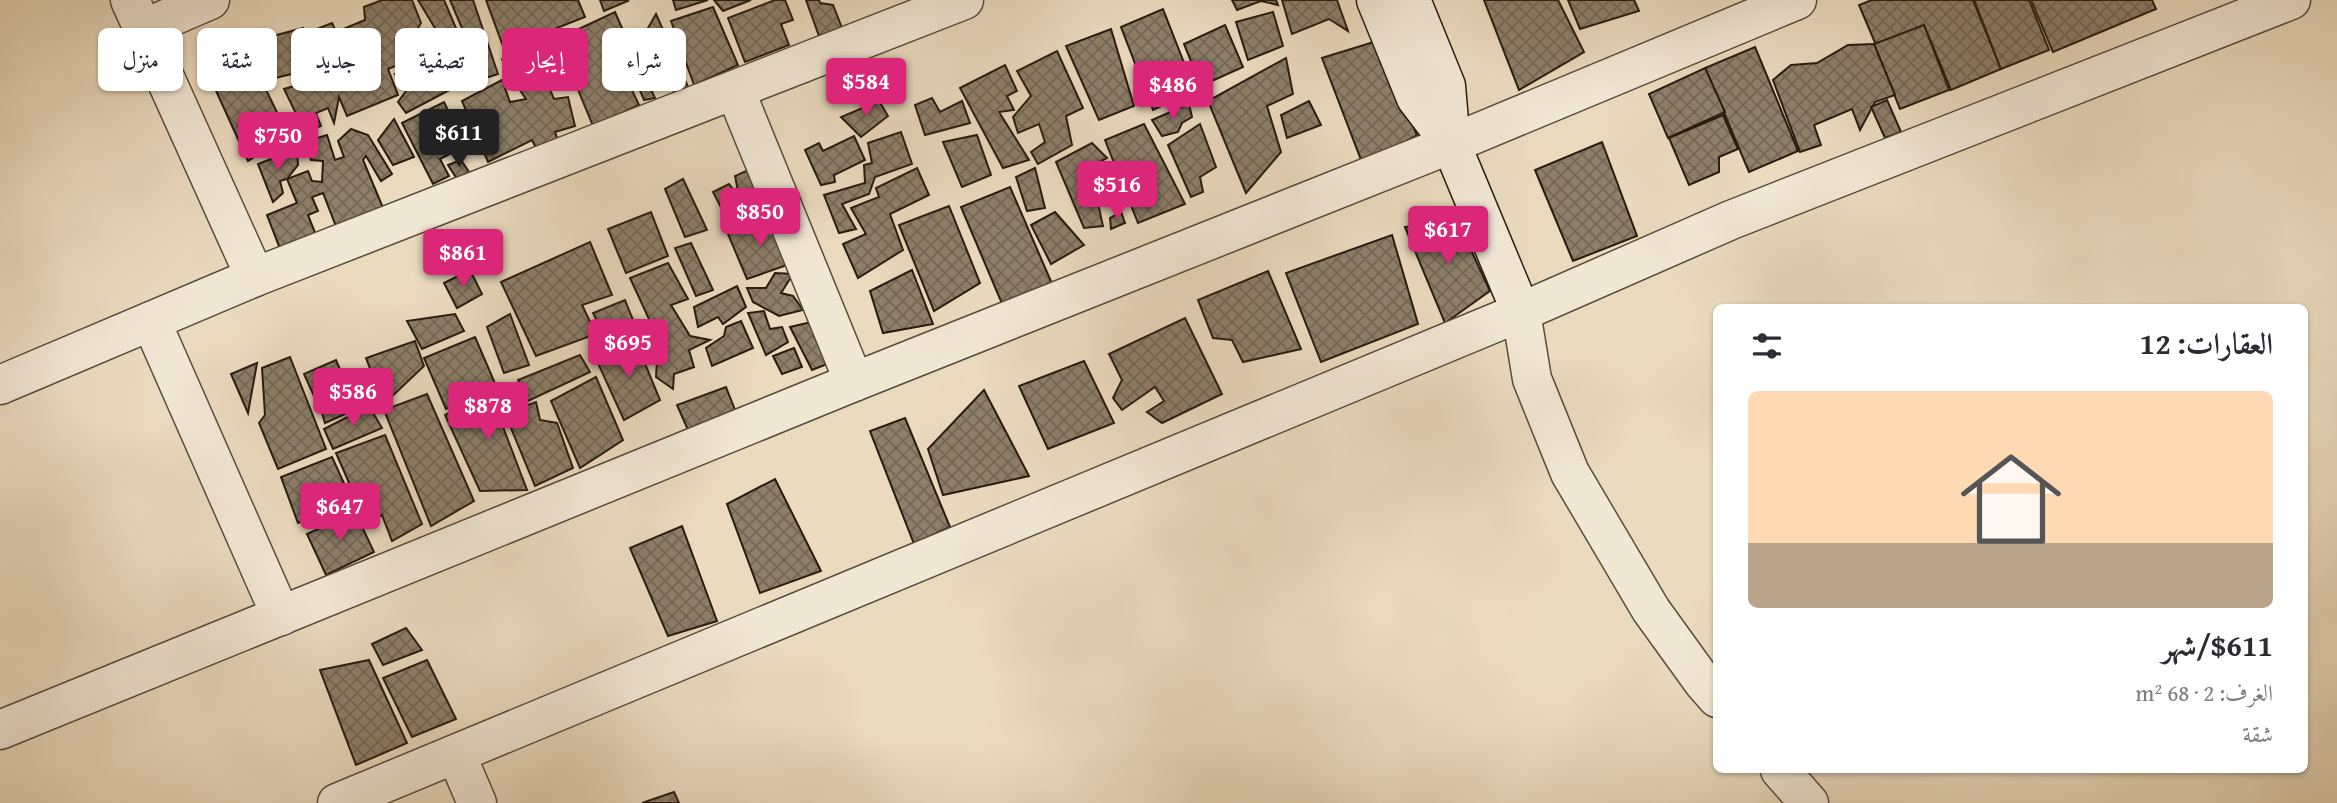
<!DOCTYPE html>
<html lang="ar">
<head>
<meta charset="utf-8">
<style>
	body { margin:0; font-family:"Gentium Book Plus",Amiri,serif; background:#f2f2f3; color:#2b2b33; direction:rtl; height:100vh; display:flex; flex-direction:column; font-size:26px; white-space:nowrap }
	* { box-sizing:border-box; margin:0 }
	p { font-size:23px; color:#7c7c81 }
	.icon { flex:none; width:38px; height:38px; fill:none; stroke:currentColor; stroke-width:2; stroke-linecap:round; stroke-linejoin:round }
	.map { position:relative; flex:1; overflow:hidden; direction:ltr }
	.panel { position:absolute; left:1713px; top:304px; width:595px; height:469px; display:flex; flex-direction:column; background:#fff; border-radius:10px; box-shadow:0 2px 5px #0004; direction:rtl }
	.panel>* { flex:none }
	.banner { position:absolute; left:21px; top:28px; width:665px; height:63px; direction:rtl; display:flex; gap:14px }
	.price { position:absolute; translate:-50% -60px; padding:0 16px; border-radius:7px; background:#db2777; color:#fff; font-size:23px; line-height:46px; filter:drop-shadow(0 2px 4px #0008) }
	.price::after { content:''; position:absolute; left:50%; top:42px; width:21px; height:16px; margin-left:-10px; background:inherit; clip-path:polygon(0 0,100% 0,50% 100%) }
	.price.on { background:#222; color:#fff }
	ul { padding:0; list-style:none }
	li { display:grid; align-content:center; gap:14px; height:371px; padding:0 35px }
	li+li { border-top:2px solid #e1e1e2 }
	li span { display:grid; place-items:center; height:217px; border-radius:10px; color:#555 }
	li>.icon { margin-inline-start:auto }
	span .icon { width:126px; height:126px; fill:#fffc; stroke-width:1 }
	li b { font-size:30px }
	h2 { display:flex; justify-content:space-between; align-items:center; height:84px; padding:0 35px; font-size:30px }
	.chip { padding:0 24px; border-radius:10px; background:#fff; box-shadow:0 2px 5px #0004; font-size:24px; line-height:63px }
	.chip.on { background:#db2777; color:#fff }
	.map>svg:first-child { display:block }
	.building { fill:url(#building-cross-hatch); stroke:#281c0f; stroke-width:2 }
	.lines { fill:none; stroke-linecap:round; stroke-linejoin:round }
	.street-casing { stroke:#584c3b; stroke-width:41 }
	.secondary-casing { stroke:#281c0f; stroke-width:41 }
	.street { stroke:#f1e7d5; stroke-width:38 }
	.secondary { stroke:#f1e7d5; stroke-width:38 }
</style>
</head>
<body>
<div class="map">
<svg width="2337" height="803" viewBox="0 0 2337 803">
	<defs>
		<pattern id="building-cross-hatch" width="8" height="8" patternUnits="userSpaceOnUse" patternTransform="scale(1.75)"><rect width="8" height="8" fill="#8d7f6a"/><path d="M0 0l8 8M0 8l8-8" fill="none" stroke="#736756"/></pattern>
	</defs>
	<rect width="100%" height="100%" fill="#eadabe"/>
	<filter id="stains"><feTurbulence type="fractalNoise" baseFrequency=".00286" numOctaves="4"/><feColorMatrix values="0 0 0 0 .2 0 0 0 0 .09 0 0 0 0 .02 0 0 0 .5 -.17"/></filter>
	<radialGradient id="worn" r=".72"><stop offset=".6" stop-color="#630" stop-opacity="0"/><stop offset="1" stop-color="#630" stop-opacity=".3"/></radialGradient>
	<!-- building -->
	<g class="building">
		<path d="M382,0H412L421,23L414,35V58L388,69L398,95L347,116L339,97L334,123L328,108L316,113L321,126L305,132L284,89L336,74L329,57L350,49L343,29L365,20L364,7Z"/>
		<path d="M418,0H444L473,68L456,75L461,84L406,113L398,102L406,91L395,74L450,53Z"/>
		<path d="M450,0H473L498,74L469,83L464,76L479,68Z"/>
		<path d="M486,0H578L585,17L504,49Z"/>
		<path d="M600,0H627L628,1L604,11Z"/>
		<path d="M673,0H708L676,10Z"/>
		<path d="M714,0H751L723,11Z"/>
		<path d="M775,0H785L793,20L781,24L789,45L745,62L728,18Z"/>
		<path d="M806,0H819L820,3L833,5L842,28L819,36Z"/>
		<path d="M1232,0H1276L1278,5L1261,1L1237,10Z"/>
		<path d="M1282,0H1337L1348,31L1329,19L1292,34Z"/>
		<path d="M1484,0H1558L1584,52L1519,90Z"/>
		<path d="M1568,0H1634L1639,11L1580,29Z"/>
		<path d="M1872,0H1973L2001,69L1951,90L1924,25L1876,45L1859,5Z"/>
		<path d="M1974,0H2029L2049,50L2001,69Z"/>
		<path d="M2031,0H2152L2156,9L2053,52Z"/>
		<path d="M713,7L738,65L694,85L671,21Z"/>
		<path d="M1163,9L1195,91L1153,110L1121,27Z"/>
		<path d="M615,12L638,65L623,71L639,105L593,126L557,39Z"/>
		<path d="M1273,12L1283,46L1248,60L1236,22Z"/>
		<path d="M656,14L689,89L675,93L643,37Z"/>
		<path d="M332,23L343,46L323,52L314,30Z"/>
		<path d="M1225,25L1243,67L1201,86L1184,44Z"/>
		<path d="M1924,25L1949,90L1900,109L1874,44Z"/>
		<path d="M303,28L320,67L275,78L258,40Z"/>
		<path d="M427,29L445,51L426,54L419,42Z"/>
		<path d="M1111,29L1134,106L1099,120L1066,46Z"/>
		<path d="M1377,41L1417,135L1363,165L1322,58Z"/>
		<path d="M1874,44L1895,95L1875,102L1860,130L1852,109L1814,125L1821,145L1800,152L1773,80L1791,65L1817,63L1848,45Z"/>
		<path d="M539,47L535,66L509,76L502,59Z"/>
		<path d="M1755,47L1798,151L1749,172L1705,68Z"/>
		<path d="M1057,51L1083,108L1066,116L1072,145L1038,164L1031,152L1045,142L1039,124L1018,133L1013,117L1031,96L1017,71Z"/>
		<path d="M1286,58L1293,94L1267,106L1281,152L1246,193L1208,101Z"/>
		<path d="M253,63L288,135L248,161L212,82Z"/>
		<path d="M1005,65L1017,91L1007,96L1014,110L999,112L1029,160L1003,168L960,88Z"/>
		<path d="M1705,68L1725,112L1668,138L1649,94Z"/>
		<path d="M541,69L554,99L568,97L575,126L555,132L561,149L540,156L532,140L488,162L462,101L502,80L510,102L526,99L515,83Z"/>
		<path d="M642,71L655,98L644,100L634,76Z"/>
		<path d="M932,98L940,112L962,101L970,123L925,135L915,105Z"/>
		<path d="M1887,100L1901,132L1885,138L1871,107Z"/>
		<path d="M879,101L888,116L861,137L841,117Z"/>
		<path d="M1309,101L1321,125L1287,138L1281,115Z"/>
		<path d="M444,102L465,146L440,159L449,176L433,184L402,123Z"/>
		<path d="M1189,104L1192,117L1182,123L1178,132L1162,136L1152,120Z"/>
		<path d="M1723,115L1738,149L1719,157V172L1689,185L1669,138Z"/>
		<path d="M394,119L414,157L393,165L378,140Z"/>
		<path d="M1144,124L1185,204L1138,223L1105,140Z"/>
		<path d="M1200,124L1216,167L1200,177L1203,192L1191,197L1168,145Z"/>
		<path d="M351,129L368,135L392,174L381,181L366,156L363,160L386,215L339,234L323,193L312,197L318,211L308,215L320,245L284,259L267,215L297,203L287,179L308,171L312,181L322,182L323,161L311,160L305,142L327,135L335,160L344,157L338,141Z"/>
		<path d="M901,132L912,164L875,177L869,194L842,204L856,229L839,233L824,195L865,183L864,165L872,163L868,143Z"/>
		<path d="M977,135L991,175L962,187L943,142Z"/>
		<path d="M854,136L865,160L834,175L835,182L821,185L805,150L819,143L823,151Z"/>
		<path d="M1602,142L1637,236L1573,261L1535,170Z"/>
		<path d="M1092,143L1107,158L1090,167L1103,226L1084,228L1056,162Z"/>
		<path d="M297,149L298,165L287,179L280,181L283,193L273,202L258,164Z"/>
		<path d="M461,160L469,172L457,179L448,165Z"/>
		<path d="M755,167L767,192L738,191L735,176Z"/>
		<path d="M917,168L929,195L890,214L903,250L858,278L843,244L866,234L851,208L879,197L876,188Z"/>
		<path d="M1035,168L1045,208L1027,211L1016,177Z"/>
		<path d="M683,179L707,230L685,237L665,189Z"/>
		<path d="M729,184L748,209L729,223L713,192Z"/>
		<path d="M1010,187L1053,286L1003,306L961,207Z"/>
		<path d="M949,206L980,283L934,311L899,225Z"/>
		<path d="M651,212L668,256L626,273L608,229Z"/>
		<path d="M1055,212L1084,245L1051,264L1031,225Z"/>
		<path d="M1121,212L1125,223L1111,229L1110,218Z"/>
		<path d="M771,217L793,263L747,279L728,234Z"/>
		<path d="M1457,220L1490,291L1445,323L1405,227Z"/>
		<path d="M1392,235L1418,324L1321,362L1286,273Z"/>
		<path d="M590,242L612,295L582,305L596,334L536,356L501,282Z"/>
		<path d="M691,243L713,290L696,296L675,248Z"/>
		<path d="M668,263L688,299L671,305L690,336L710,340L689,350L694,367L674,374L673,389L656,377L657,360L643,332H655L630,278Z"/>
		<path d="M470,270L482,294L457,308L444,283Z"/>
		<path d="M912,270L933,324L883,333L870,291Z"/>
		<path d="M1268,271L1301,349L1243,362L1232,340L1213,338L1198,300Z"/>
		<path d="M775,273L793,274L781,293L793,296L803,310L779,316L753,302L747,288H766Z"/>
		<path d="M737,286L746,307L723,324L718,317L698,327L694,307Z"/>
		<path d="M625,300L635,325L605,337L593,313Z"/>
		<path d="M764,311L770,329L782,327L788,342L766,355L748,313Z"/>
		<path d="M455,314L464,331L422,349L407,321Z"/>
		<path d="M510,314L529,365L504,373L487,327Z"/>
		<path d="M1185,318L1222,394L1162,423L1147,412L1164,401L1155,387L1122,410L1113,398L1122,380L1109,354Z"/>
		<path d="M741,321L753,348L712,366L706,348L724,336L726,327Z"/>
		<path d="M816,321L830,363L812,370L790,327Z"/>
		<path d="M475,337L497,388L446,409L424,358Z"/>
		<path d="M634,337L660,400L624,420L596,359Z"/>
		<path d="M415,341L424,366L384,404L366,358Z"/>
		<path d="M794,348L802,367L782,374L773,356Z"/>
		<path d="M580,355L590,372L528,401L518,380Z"/>
		<path d="M290,357L326,449L278,469L259,423L265,415L262,368Z"/>
		<path d="M336,360L346,384L314,396L304,374Z"/>
		<path d="M1084,361L1114,423L1048,449L1019,386Z"/>
		<path d="M257,363L248,413L231,374Z"/>
		<path d="M596,377L623,440L580,468L551,401Z"/>
		<path d="M511,384L516,394L500,419L527,490L480,491L445,415Z"/>
		<path d="M726,387L735,410L688,430L677,405Z"/>
		<path d="M356,388L367,404L325,423L318,400Z"/>
		<path d="M984,390L1029,476L943,495L928,449Z"/>
		<path d="M427,394L474,501L431,526L384,410Z"/>
		<path d="M536,402L540,420L557,423L573,468L535,486L508,421L511,411Z"/>
		<path d="M369,406L382,428L333,449L324,429Z"/>
		<path d="M905,418L950,527L914,544L870,431Z"/>
		<path d="M385,435L422,524L392,541L382,515L367,524L336,453Z"/>
		<path d="M332,457L352,501L298,523L281,477Z"/>
		<path d="M775,479L821,571L760,593L727,504Z"/>
		<path d="M355,512L374,552L326,575L307,534Z"/>
		<path d="M682,526L717,621L668,636L630,548Z"/>
		<path d="M406,628L422,650L383,665L372,644Z"/>
		<path d="M369,660L407,743L356,765L320,670Z"/>
		<path d="M427,660L456,719L412,737L383,678Z"/>
		<path d="M674,792L679,803H642Z"/>
	</g>
	<g class="lines">
		<defs>
			<g id="street">
				<path d="M130,0L255,277"/>
				<path d="M143,29L210,0"/>
				<path d="M735,90L854,382"/>
				<path d="M1521,312L1532,379L1570,473L1651,610L1703,682L1717,698"/>
				<path d="M151,321L281,616"/>
				<path d="M0,385L255,277L964,0"/>
				<path d="M0,730L854,382L1451,144L1797,0"/>
				<path d="M456,754L477,803"/>
				<path d="M1780,770L1809,803"/>
				<path d="M337,803L1521,312L1731,220L2291,0"/>
			</g>
			<g id="secondary">
				<path d="M1376,0L1416,98L1451,144L1521,312"/>
				<path d="M1411,0L1446,86L1451,144"/>
			</g>
		</defs>
		<!-- street casing -->
		<use href="#street" class="street-casing"/>
		<!-- secondary casing -->
		<use href="#secondary" class="secondary-casing"/>
		<!-- street -->
		<use href="#street" class="street"/>
		<!-- secondary -->
		<use href="#secondary" class="secondary"/>
	</g>
	<rect width="100%" height="100%" filter="url(#stains)"/>
	<rect width="100%" height="100%" fill="url(#worn)"/>
</svg>
<b class="price" style="left:866px;top:118px">$584</b>
<b class="price" style="left:1173px;top:121px">$486</b>
<b class="price on" style="left:459px;top:169px">$611</b>
<b class="price" style="left:278px;top:172px">$750</b>
<b class="price" style="left:1117px;top:221px">$516</b>
<b class="price" style="left:760px;top:248px">$850</b>
<b class="price" style="left:1448px;top:266px">$617</b>
<b class="price" style="left:463px;top:289px">$861</b>
<b class="price" style="left:628px;top:379px">$695</b>
<b class="price" style="left:353px;top:428px">$586</b>
<b class="price" style="left:488px;top:442px">$878</b>
<b class="price" style="left:340px;top:543px">$647</b>
<div class="banner">
<a class="chip">شراء</a>
<a class="chip on">إيجار</a>
<a class="chip">تصفية</a>
<a class="chip">جديد</a>
<a class="chip">شقة</a>
<a class="chip">منزل</a>
</div>
<section class="panel">
<h2>العقارات: 12<svg class="icon" aria-label="filters" viewBox="0 0 24 24"><path d="M4 7h16M4 17h16"/><circle cx="9" cy="7" r="2"/><circle cx="15" cy="17" r="2"/></svg></h2>
<ul>
<li><span style="background:linear-gradient(#ffd9b3 70%,#b9a48a 0)"><svg class="icon" aria-label="home" viewBox="0 0 24 24"><path d="M3 11l9-7 9 7M6 9v11h12V9"/></svg></span><div><b>$611/شهر</b><p>الغرف: 2 · 68 m²</p><p>شقة</p></div></li>
</ul>
</section>
</div>
</body>
</html>
